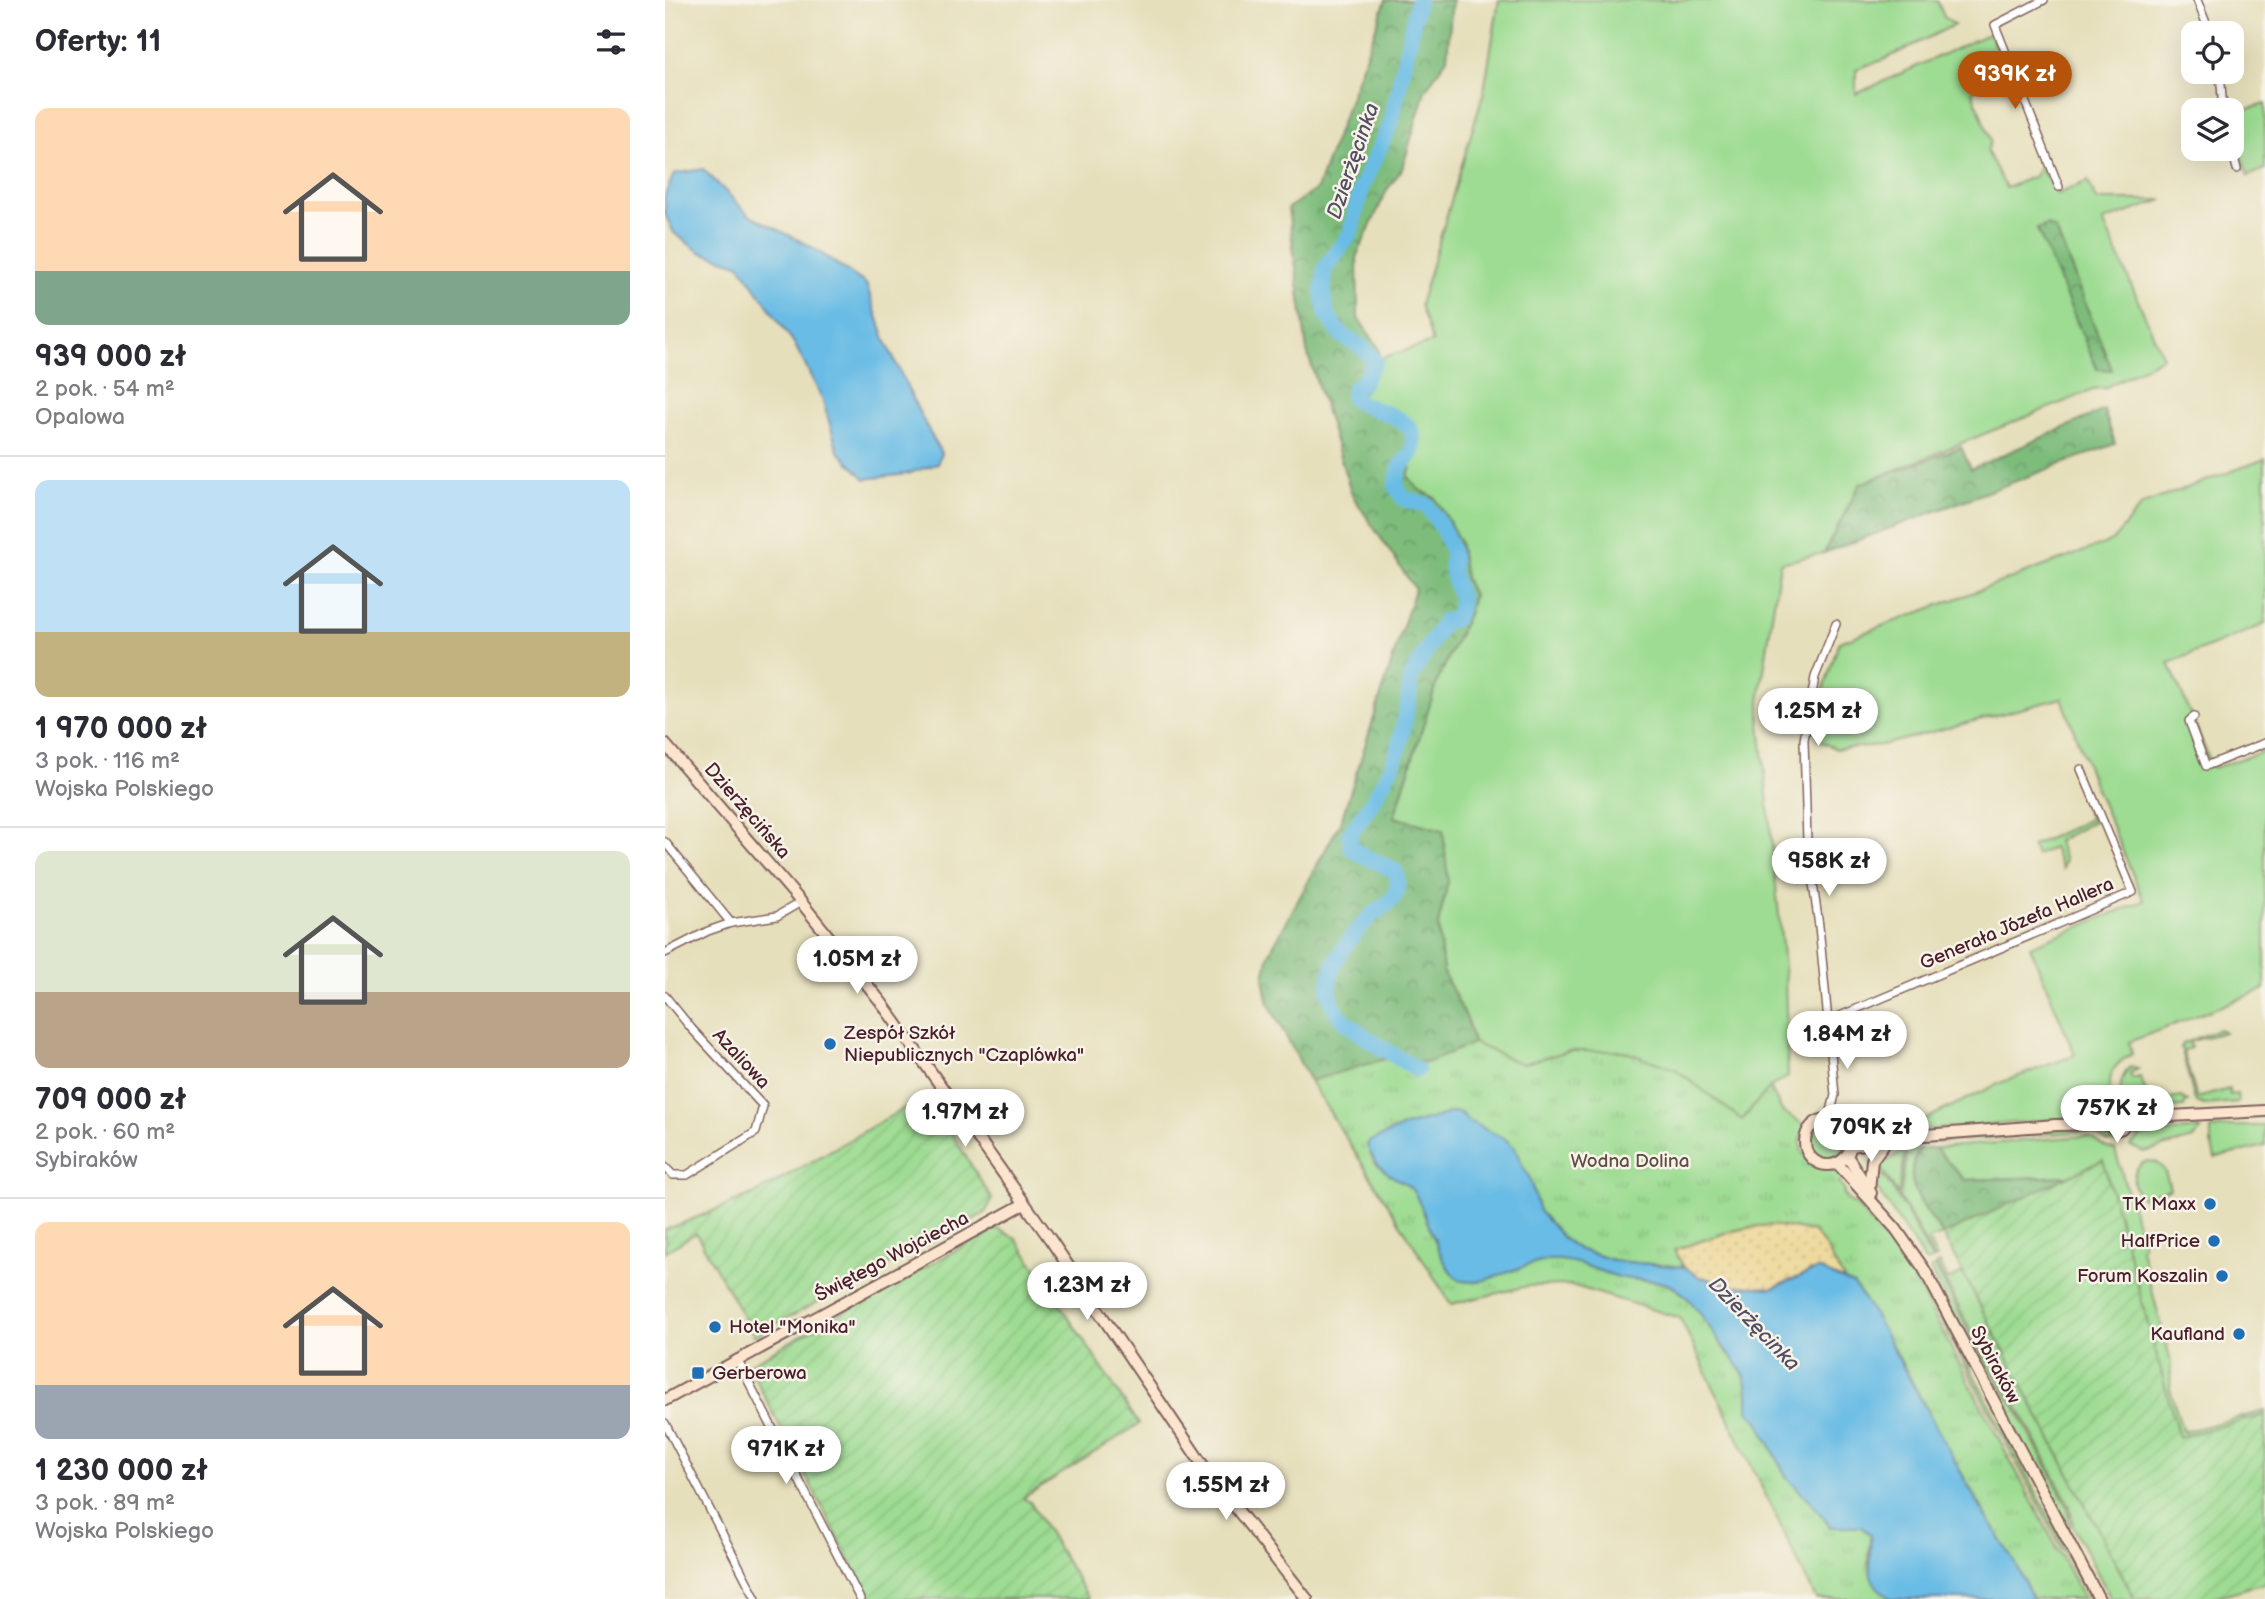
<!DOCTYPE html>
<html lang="pl">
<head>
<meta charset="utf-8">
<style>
	body { margin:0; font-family:"Balsamiq Sans",sans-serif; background:#f2f2f3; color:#2b2b33; height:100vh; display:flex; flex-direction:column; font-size:26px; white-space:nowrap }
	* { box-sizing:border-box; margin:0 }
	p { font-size:23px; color:#7c7c81 }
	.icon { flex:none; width:38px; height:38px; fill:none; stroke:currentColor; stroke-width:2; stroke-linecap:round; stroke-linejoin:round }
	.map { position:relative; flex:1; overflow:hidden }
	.details { display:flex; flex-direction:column; background:#fff; width:665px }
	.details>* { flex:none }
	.controls { position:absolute; left:1516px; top:21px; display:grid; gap:14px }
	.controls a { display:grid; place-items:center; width:63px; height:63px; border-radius:14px; background:#fff; box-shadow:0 7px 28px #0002; font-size:35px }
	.price { position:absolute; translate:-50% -60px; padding:0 16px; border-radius:24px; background:#fff; color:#222; font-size:23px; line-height:46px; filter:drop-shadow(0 2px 4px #0008) }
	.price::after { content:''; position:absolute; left:50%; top:42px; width:21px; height:16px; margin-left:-10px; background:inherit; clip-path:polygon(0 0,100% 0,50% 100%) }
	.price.active { background:#b45309; color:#fff }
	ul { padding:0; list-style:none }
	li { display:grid; align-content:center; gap:14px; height:371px; padding:0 35px }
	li+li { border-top:2px solid #e1e1e2 }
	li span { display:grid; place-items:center; height:217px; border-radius:14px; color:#555 }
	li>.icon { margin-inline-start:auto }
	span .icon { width:126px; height:126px; fill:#fffc; stroke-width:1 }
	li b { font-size:30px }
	h2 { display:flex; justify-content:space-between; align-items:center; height:84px; padding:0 35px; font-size:30px }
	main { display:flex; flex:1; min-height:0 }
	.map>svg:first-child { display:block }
	.grass { fill:#9ddc92; stroke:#747e5e; stroke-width:2 }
	.forest { fill:url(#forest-crowns); stroke:#646e54; stroke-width:2 }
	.sand { fill:url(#sand-dots); stroke:#9c7c64; stroke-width:2 }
	.park { fill:url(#park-tufts); stroke:#747e5e; stroke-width:2 }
	.garden { fill:url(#garden-furrows); stroke:#747e5e; stroke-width:2 }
	.water { fill:#69bce5; stroke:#5a6e88; stroke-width:2 }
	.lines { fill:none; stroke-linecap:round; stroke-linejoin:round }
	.river { stroke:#69bce5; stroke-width:16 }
	.street-casing { stroke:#81625d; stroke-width:10 }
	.secondary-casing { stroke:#81625d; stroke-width:14 }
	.street { stroke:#fff; stroke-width:7 }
	.secondary { stroke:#fbe5cf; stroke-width:10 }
	.poi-dot { fill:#1f6fb2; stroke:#f7f3e8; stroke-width:2.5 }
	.labels { text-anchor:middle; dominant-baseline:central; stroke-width:5; stroke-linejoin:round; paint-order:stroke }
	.street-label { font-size:19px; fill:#4a1f2b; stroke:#f7f3e8 }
	.poi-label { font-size:19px; fill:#4a1f2b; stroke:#f7f3e8; text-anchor:end }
	.park-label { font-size:19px; fill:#5f4e45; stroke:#f7f3e8 }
	.water-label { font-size:21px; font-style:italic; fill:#534e63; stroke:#f7f3e8 }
</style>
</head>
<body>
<main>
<section class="details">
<h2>Oferty: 11<svg class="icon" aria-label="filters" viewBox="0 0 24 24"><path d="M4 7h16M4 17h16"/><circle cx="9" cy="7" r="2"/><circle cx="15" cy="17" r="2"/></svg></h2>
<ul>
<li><span style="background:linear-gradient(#ffd9b3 75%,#7fa58c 0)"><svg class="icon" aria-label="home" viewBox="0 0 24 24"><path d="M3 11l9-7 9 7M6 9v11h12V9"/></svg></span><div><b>939 000 zł</b><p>2 pok. · 54 m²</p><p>Opalowa</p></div></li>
<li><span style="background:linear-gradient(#bfe0f5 70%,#c2b280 0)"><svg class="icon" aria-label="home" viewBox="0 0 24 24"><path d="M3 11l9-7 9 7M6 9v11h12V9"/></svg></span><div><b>1 970 000 zł</b><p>3 pok. · 116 m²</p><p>Wojska Polskiego</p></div></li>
<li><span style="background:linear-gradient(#dfe7d0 65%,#b9a48a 0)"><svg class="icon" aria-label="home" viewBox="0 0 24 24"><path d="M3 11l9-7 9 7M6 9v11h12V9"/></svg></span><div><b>709 000 zł</b><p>2 pok. · 60 m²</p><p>Sybiraków</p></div></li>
<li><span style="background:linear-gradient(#ffd9b3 75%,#9aa5b1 0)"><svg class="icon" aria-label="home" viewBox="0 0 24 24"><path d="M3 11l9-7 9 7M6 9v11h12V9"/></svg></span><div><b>1 230 000 zł</b><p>3 pok. · 89 m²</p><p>Wojska Polskiego</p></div></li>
</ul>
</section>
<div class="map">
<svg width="1600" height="1599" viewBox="0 0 1600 1599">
	<defs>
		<pattern id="forest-crowns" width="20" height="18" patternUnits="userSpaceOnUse" patternTransform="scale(1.75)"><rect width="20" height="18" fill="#7ebc7c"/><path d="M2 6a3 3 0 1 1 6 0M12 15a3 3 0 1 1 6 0" fill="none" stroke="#699866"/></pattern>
		<pattern id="sand-dots" width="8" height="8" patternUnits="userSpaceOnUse" patternTransform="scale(1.75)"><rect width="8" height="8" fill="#eeda9e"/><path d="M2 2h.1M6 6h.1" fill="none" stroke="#cebb88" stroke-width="1.8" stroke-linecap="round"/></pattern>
		<pattern id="park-tufts" width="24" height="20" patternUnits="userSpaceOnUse" patternTransform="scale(1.75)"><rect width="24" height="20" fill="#9ddc92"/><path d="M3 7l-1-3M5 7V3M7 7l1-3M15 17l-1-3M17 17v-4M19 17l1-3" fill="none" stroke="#89bc7e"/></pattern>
		<pattern id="garden-furrows" width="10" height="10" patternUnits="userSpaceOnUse" patternTransform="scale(1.75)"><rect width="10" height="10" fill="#9ddc92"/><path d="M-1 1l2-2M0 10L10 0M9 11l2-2" fill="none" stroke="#89bc7e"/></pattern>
	</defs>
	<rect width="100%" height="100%" fill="#f7f3e8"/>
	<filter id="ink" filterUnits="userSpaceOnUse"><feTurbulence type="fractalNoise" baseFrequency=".0143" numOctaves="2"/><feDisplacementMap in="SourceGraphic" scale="14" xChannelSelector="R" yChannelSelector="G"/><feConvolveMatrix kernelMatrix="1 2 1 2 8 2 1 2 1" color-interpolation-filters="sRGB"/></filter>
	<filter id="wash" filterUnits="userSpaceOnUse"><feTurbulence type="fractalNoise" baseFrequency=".00686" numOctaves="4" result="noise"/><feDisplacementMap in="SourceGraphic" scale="28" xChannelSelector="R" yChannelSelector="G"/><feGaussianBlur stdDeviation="1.57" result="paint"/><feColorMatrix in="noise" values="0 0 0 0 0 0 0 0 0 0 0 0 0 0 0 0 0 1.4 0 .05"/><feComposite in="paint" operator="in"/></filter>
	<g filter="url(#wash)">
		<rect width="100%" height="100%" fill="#e6dfbb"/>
		<!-- grass -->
		<g class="grass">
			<path d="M834,0H1272L1279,17L1289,25L1220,59L1191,69V94L1325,33L1341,78L1307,91L1326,141L1322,151L1341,188L1370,176L1374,167L1392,194L1423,181L1431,200H1498L1438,221L1498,357L1440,388H1433L1195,484L1159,553L1115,563L1095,696V723L1120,977L1123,1077L1105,1087L1077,1120L1010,1069L904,1051L857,1064L808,1043L802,1019L778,972L773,925L783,881L729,818L772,682L803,614L808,595L800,579L794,541L782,518L770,498L753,489L743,476L756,436C739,404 724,410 695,400V395L704,385L715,358L768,342L755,305L819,91Z"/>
			<path d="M1600,104V169L1583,176L1567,125L1575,111Z"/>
			<path d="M1600,459V624L1504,663L1548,768L1600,751V989L1464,1042L1467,1054C1431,1073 1453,1091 1440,1111L1398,1119L1249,1131L1252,1123L1335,1083L1410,1055L1365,946L1479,901L1429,784L1397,698L1217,745L1171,749L1153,740L1149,718L1174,642L1447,541L1478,504Z"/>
			<path d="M1423,809L1429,821L1392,841L1400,860L1397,869L1388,848L1371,855L1367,846L1425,819L1421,810Z"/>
			<path d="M1554,1029L1559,1032L1524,1042L1526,1048L1518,1051L1532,1098L1564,1089L1565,1095L1572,1094L1573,1102L1539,1105L1531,1102L1529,1098L1516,1047L1519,1043Z"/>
			<path d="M1465,1067L1473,1069L1465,1073L1467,1079L1475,1077L1484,1099L1490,1101L1516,1097L1523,1102L1520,1103L1519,1107L1471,1109V1112L1460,1108C1453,1095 1454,1078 1465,1067Z"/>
			<circle cx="1163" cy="1141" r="17"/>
			<path d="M1568,1126H1600V1146L1550,1158L1546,1143V1129Z"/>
			<path d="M1403,1128L1441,1129L1447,1136L1449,1142H1443L1425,1131L1244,1144L1232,1148L1213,1160L1223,1146L1237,1141Z"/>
			<path d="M1532,1129L1536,1130L1528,1139L1479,1152L1465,1146L1477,1135Z"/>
			<path d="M1421,1136C1433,1138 1438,1150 1450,1150L1478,1243L1476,1249L1506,1362L1505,1389L1518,1432L1600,1411V1415L1514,1438L1438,1161L1405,1176L1300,1180L1270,1148Z"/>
			<path d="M1255,1149C1233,1181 1260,1208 1278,1235L1263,1240L1272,1258L1269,1259L1235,1198L1242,1151Z"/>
			<path d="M1236,1152L1240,1154L1233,1195L1215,1166Z"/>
			<path d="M1483,1161C1500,1161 1501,1175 1505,1189L1489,1193V1196L1478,1198C1464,1187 1466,1166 1483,1161Z"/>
			<path d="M1209,1168C1223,1172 1258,1244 1267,1260L1261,1262L1212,1189Z"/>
			<path d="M1235,1248L1249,1262L1428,1599H1424L1251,1273Z"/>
			<path d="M1275,1263L1283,1280L1298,1273L1470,1599H1446L1408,1526L1405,1506L1353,1407L1324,1366L1272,1265Z"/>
			<path d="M1270,1266L1322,1367L1351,1408L1403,1507L1405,1527L1402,1529L1265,1270Z"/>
		</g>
		<!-- forest -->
		<g class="forest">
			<path d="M721,0H787L782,58L760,91L737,169L722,190L692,255L693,318L713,347L715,358L704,385L695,395V400C724,410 739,404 756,436L743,476L753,489L770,498L782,518L794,541L800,579L808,595L803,614L772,682L729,817L778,830L783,881L773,925L778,972L802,1019L808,1043L762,1063L727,1057L645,1081L604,1004L599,978L604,954L676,821L750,589L687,495L642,351L623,208L652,189Z"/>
			<path d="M1382,225L1391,230L1447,370L1432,369L1372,229Z"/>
			<path d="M1439,410L1450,444L1159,553L1195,484L1296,447L1306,469Z"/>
			<path d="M1270,1148L1300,1180L1405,1176L1278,1235C1260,1208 1233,1181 1255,1149Z"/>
		</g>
		<!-- sand -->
		<path class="sand" d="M1094,1226H1114L1149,1232L1160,1246L1181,1283L1153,1269L1107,1288L1069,1286L1035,1277L1019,1267L1009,1250L1064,1232Z"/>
		<!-- park -->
		<path class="park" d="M808,1043L857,1064L904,1051H958L1010,1069L1077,1120L1105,1087L1117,1111L1141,1126C1120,1167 1165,1161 1180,1177L1174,1183L1180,1191L1178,1193L1187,1204L1189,1203L1243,1267L1419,1599H1368C1344,1550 1314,1505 1288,1458C1256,1400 1227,1339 1189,1285L1181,1283L1160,1246L1149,1232C1131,1229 1113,1224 1094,1226C1065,1229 1037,1241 1009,1250L1019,1267L951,1261L913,1249L899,1239L874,1211L864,1177L857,1165L850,1148L803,1121L796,1113L789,1112L740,1126L705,1141C700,1170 733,1172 747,1189C763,1209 774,1267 793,1279C811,1290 859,1263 880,1260C905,1256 929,1268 952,1276C969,1282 987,1277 1004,1285C1029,1296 1042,1324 1056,1345C1066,1357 1078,1368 1082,1384C1084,1393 1083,1402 1083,1411L1093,1420L1122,1478L1147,1503L1165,1527H1196L1205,1534C1206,1543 1204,1549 1203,1557C1202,1572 1215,1591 1227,1599H1151L1015,1318L906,1285L863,1286L786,1304L645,1081L727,1057L762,1063Z"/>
		<!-- garden -->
		<g class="garden">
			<path d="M257,1098H265L327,1199L320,1213L89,1336L31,1233L0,1252V1230L88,1195Z"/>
			<path d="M1438,1160L1514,1437L1600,1415V1583L1543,1599H1470L1278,1235Z"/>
			<path d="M331,1228L351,1238L474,1424L358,1498L365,1502L424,1599H205L83,1365Z"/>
		</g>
		<!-- water -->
		<g class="water">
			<path d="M38,169L83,214L147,247L201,284L221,342L256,416L276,453L272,464L242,474L200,479L173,451L157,398L129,343L74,264L35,252L9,233L0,214V195L9,174Z"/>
			<path d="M789,1112L796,1113L803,1121L839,1138L850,1148L857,1165L864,1177L874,1211L899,1239L913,1249L951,1261L1019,1267L1035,1277L1069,1286L1107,1288L1153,1269L1189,1285L1210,1316L1310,1498L1349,1561L1368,1599H1227C1195,1580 1208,1562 1205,1534L1196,1527H1166L1147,1503L1122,1478L1093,1421L1083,1411C1083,1402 1084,1393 1082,1384C1078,1368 1066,1357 1057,1345C1041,1325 1029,1297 1005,1285C990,1278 974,1281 959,1278C932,1273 910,1257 882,1260C858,1262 817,1289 795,1280C777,1272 761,1212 749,1192C742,1182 733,1181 724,1174C713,1167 706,1157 702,1145L705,1141L740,1126Z"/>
		</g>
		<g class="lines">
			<!-- river -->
			<path class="river" d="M752,1070C732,1056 696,1037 680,1021C643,986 679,942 707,915C714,909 723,905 728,898C734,888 733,882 731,872C716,862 700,859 686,848L684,835L706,804L727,766L734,748L744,698L745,679L779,621L790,619C802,595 791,593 787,571C786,566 788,560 787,554C784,536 772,520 762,505L739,499L731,487C732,480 733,472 736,466C740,459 746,456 748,448C755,412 706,415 688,398L689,388L698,382L710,361L698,348L676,335L662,315L658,294L660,268L685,234L697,186L726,123L753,0"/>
		</g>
	</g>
	<g filter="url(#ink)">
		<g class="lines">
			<defs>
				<g id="street">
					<path d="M1379,0L1330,25L1394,187"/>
					<path d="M1532,0L1545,33"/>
					<path d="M1555,72L1558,110"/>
					<path d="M1566,145L1572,169"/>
					<path d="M1529,717L1524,721L1541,766L1600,743"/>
					<path d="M0,842L66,923"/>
					<path d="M0,953L43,931L66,923L112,916L136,902"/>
					<path d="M0,996L26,1028L98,1106L91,1132L22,1175H8L0,1167"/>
					<path d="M1163,1021L1468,892L1416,769"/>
					<path d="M1164,1119L1170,1095L1154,926L1142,841L1139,740L1150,677L1171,624"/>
					<path d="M72,1359L195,1599"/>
					<path d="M0,1423L91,1599"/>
				</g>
				<g id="secondary">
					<path d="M0,744L136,902L216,1002L385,1239L539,1467L642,1599"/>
					<circle cx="1163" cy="1142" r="23"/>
					<path d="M1404,1122L1443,1116L1450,1111L1460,1115L1505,1116L1600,1111"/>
					<path d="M1185,1134L1234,1137L1391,1125L1443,1124L1451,1130L1457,1128L1460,1123L1485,1121L1505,1116"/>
					<path d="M1186,1146L1225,1140"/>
					<path d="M1182,1156L1206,1193"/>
					<path d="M1172,1163L1231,1229L1259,1269L1434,1599"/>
					<path d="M1204,1190L1207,1160L1221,1141"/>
					<path d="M0,1400L359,1204"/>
				</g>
			</defs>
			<!-- street casing -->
			<use href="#street" class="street-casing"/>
			<!-- secondary casing -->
			<use href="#secondary" class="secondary-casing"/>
			<!-- street -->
			<use href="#street" class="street"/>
			<!-- secondary -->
			<use href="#secondary" class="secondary"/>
		</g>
	</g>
	<!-- markers -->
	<g class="poi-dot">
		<circle cx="165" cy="1044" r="7"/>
		<circle cx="1545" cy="1204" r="7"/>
		<circle cx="1549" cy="1241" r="7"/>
		<circle cx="1557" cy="1276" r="7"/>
		<circle cx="50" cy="1327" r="7"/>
		<circle cx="1574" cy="1334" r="7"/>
		<rect x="26" y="1366" width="14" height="14" rx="3.5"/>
	</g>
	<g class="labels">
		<!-- street labels -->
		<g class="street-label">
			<text transform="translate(82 811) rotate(49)">Dzierżęcińska</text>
			<text transform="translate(1352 924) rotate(-23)">Generała Józefa Hallera</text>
			<text transform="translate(76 1059) rotate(47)">Azaliowa</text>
			<text transform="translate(227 1257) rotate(-28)">Świętego Wojciecha</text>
			<text transform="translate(1330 1365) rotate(62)">Sybiraków</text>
		</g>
		<!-- poi labels -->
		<g class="poi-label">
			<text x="179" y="1033" text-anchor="start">Zespół Szkół<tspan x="179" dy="22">Niepublicznych "Czaplówka"</tspan></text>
			<text x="1531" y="1204">TK Maxx</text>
			<text x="1535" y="1241">HalfPrice</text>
			<text x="1543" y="1276">Forum Koszalin</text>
			<text x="64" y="1327" text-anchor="start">Hotel "Monika"</text>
			<text x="1560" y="1334">Kaufland</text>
			<text x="47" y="1373" text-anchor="start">Gerberowa</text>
		</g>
		<!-- park labels -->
		<g class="park-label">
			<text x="965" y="1161">Wodna Dolina</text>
		</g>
		<!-- water labels -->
		<g class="water-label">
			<text transform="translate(688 161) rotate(-71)">Dzierżęcinka</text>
			<text transform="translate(1089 1324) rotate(46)">Dzierżęcinka</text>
		</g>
	</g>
</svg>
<div class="controls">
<a><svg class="icon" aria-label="locate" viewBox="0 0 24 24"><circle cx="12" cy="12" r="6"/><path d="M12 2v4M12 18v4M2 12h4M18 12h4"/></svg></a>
<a><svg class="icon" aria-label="layers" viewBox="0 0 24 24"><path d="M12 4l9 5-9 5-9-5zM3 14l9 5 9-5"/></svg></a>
</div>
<b class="price active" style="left:1350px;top:111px">939K zł</b>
<b class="price" style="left:1153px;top:748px">1.25M zł</b>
<b class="price" style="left:1164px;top:898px">958K zł</b>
<b class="price" style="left:192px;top:996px">1.05M zł</b>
<b class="price" style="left:1182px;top:1071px">1.84M zł</b>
<b class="price" style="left:1452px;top:1145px">757K zł</b>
<b class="price" style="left:300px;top:1149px">1.97M zł</b>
<b class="price" style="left:1206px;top:1164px">709K zł</b>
<b class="price" style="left:422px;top:1322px">1.23M zł</b>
<b class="price" style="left:121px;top:1486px">971K zł</b>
<b class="price" style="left:561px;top:1522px">1.55M zł</b>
</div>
</main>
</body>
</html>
